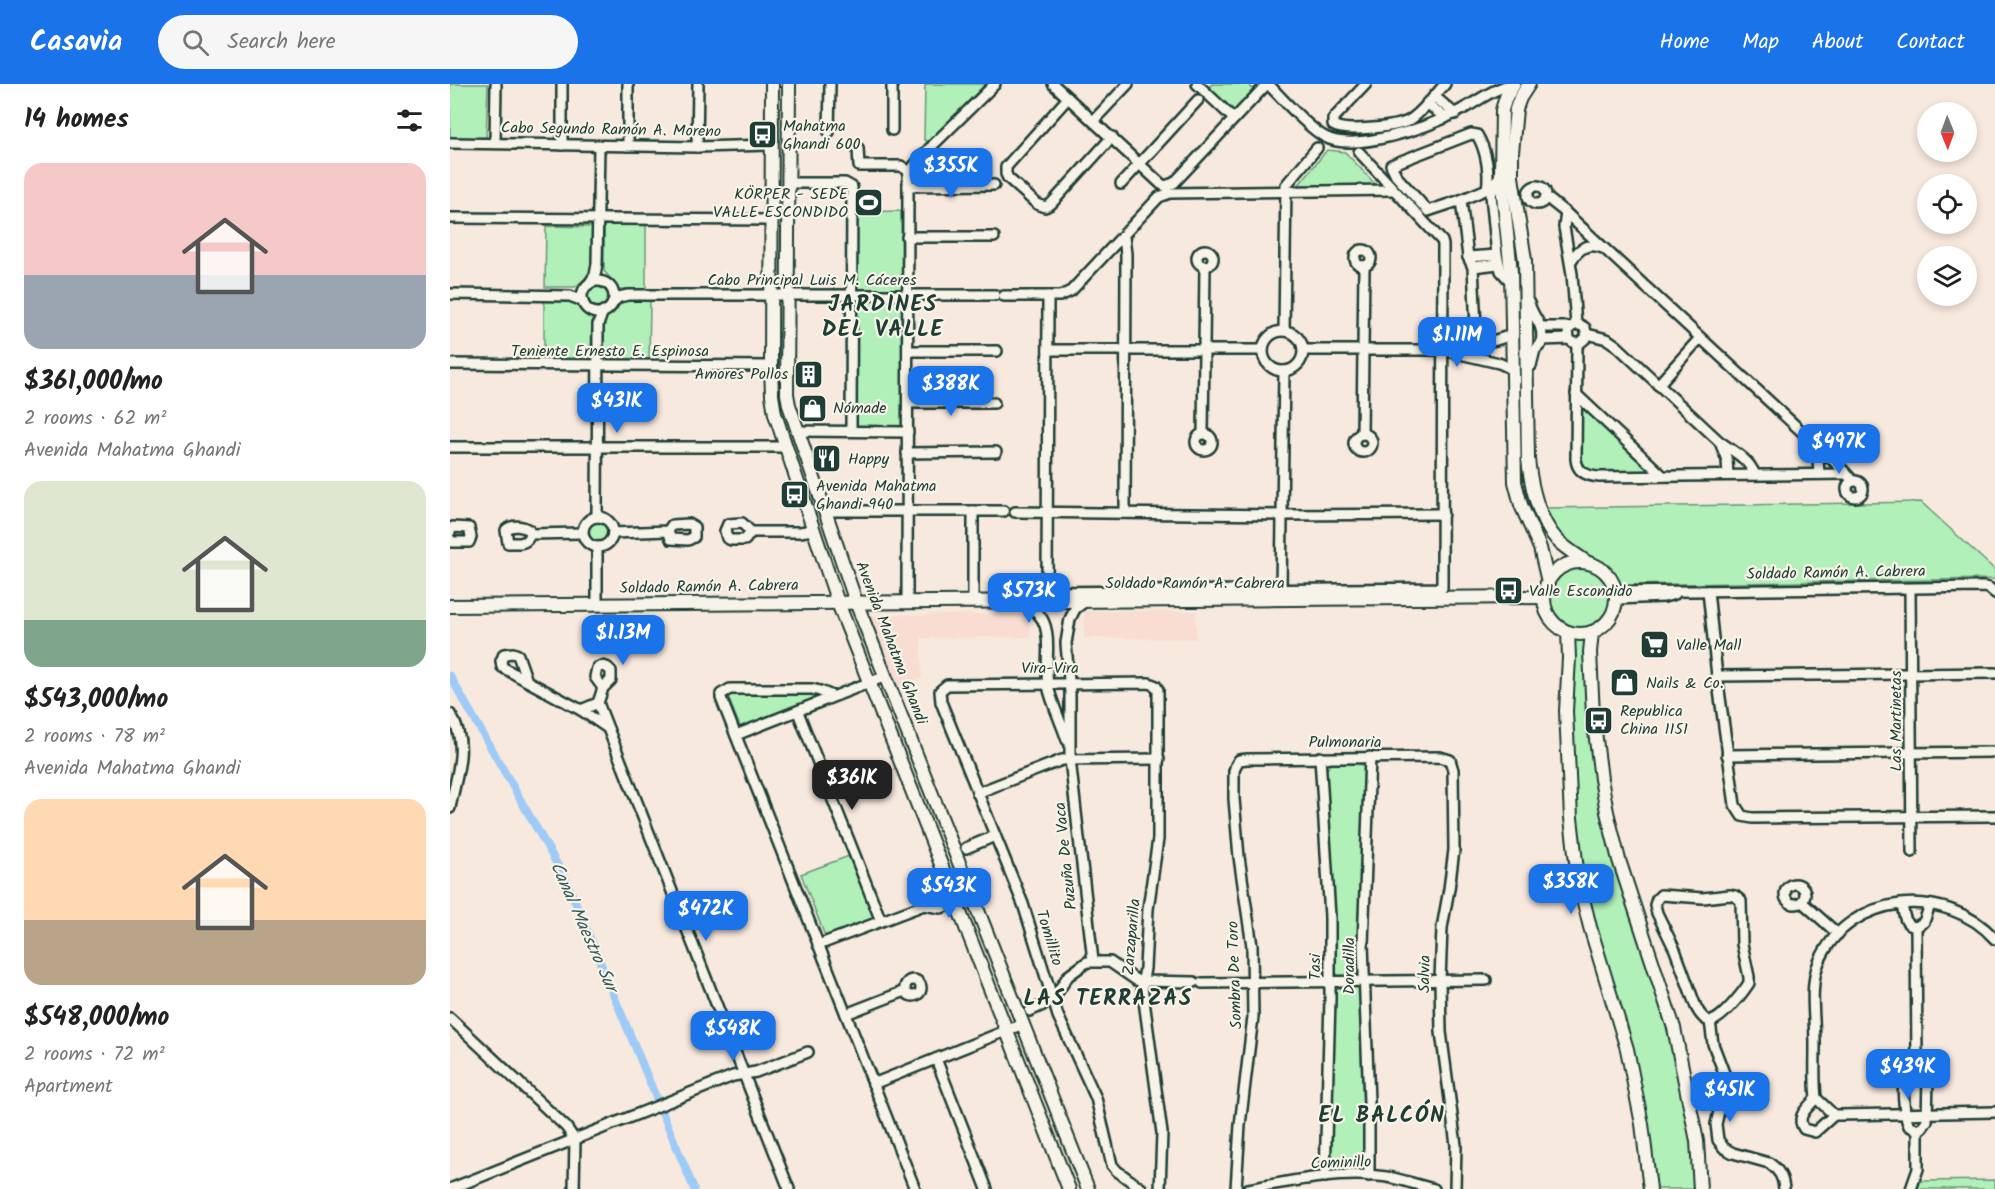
<!DOCTYPE html>
<html lang="en">
<head>
<meta charset="utf-8">
<style>
	body { margin:0; font-family:Kalam,sans-serif; background:#f6f6f6; color:#222; height:100vh; display:flex; flex-direction:column; font-size:22px; white-space:nowrap }
	* { box-sizing:border-box; margin:0 }
	p { font-size:20px; color:#767676 }
	.icon { flex:none; width:33px; height:33px; fill:none; stroke:currentColor; stroke-width:2; stroke-linecap:round; stroke-linejoin:round }
	.map { position:relative; flex:1; overflow:hidden }
	.side { display:flex; flex-direction:column; background:#fff; width:450px }
	.side>* { flex:none }
	.needle { width:39px; rotate:179deg }
	.controls { position:absolute; left:1467px; top:18px; display:grid; gap:12px }
	.controls a { display:grid; place-items:center; width:60px; height:60px; border-radius:50%; background:#fff; box-shadow:0 3px 9px #0003; font-size:30px }
	.price { position:absolute; translate:-50% -51px; padding:0 14px; border-radius:12px; background:#1a73e8; color:#fff; font-size:20px; line-height:39px; filter:drop-shadow(0 2px 3px #0008) }
	.price::after { content:''; position:absolute; left:50%; top:36px; width:18px; height:14px; margin-left:-9px; background:inherit; clip-path:polygon(0 0,100% 0,50% 100%) }
	.price.active { background:#222; color:#fff }
	ul { padding:0; list-style:none }
	li { display:grid; align-content:center; gap:12px; height:318px; padding:0 24px }
	li span { display:grid; place-items:center; height:186px; border-radius:18px; color:#555 }
	li>.icon { margin-inline-start:auto }
	span .icon { width:108px; height:108px; fill:#fffc; stroke-width:1 }
	li b { font-size:26px }
	h2 { display:flex; justify-content:space-between; align-items:center; height:72px; padding:0 24px; font-size:26px }
	header { display:flex; align-items:center; gap:36px; box-sizing:border-box; height:84px; padding:0 30px; background:#1a73e8; color:#fff }
	header strong { font-size:28px }
	nav { display:flex; gap:33px; margin-inline-start:auto; font-size:21px }
	.search { width:420px; height:54px; background:#f6f6f6; display:flex; align-items:center; gap:15px; box-sizing:border-box; padding:0 21px; border-radius:33px; color:#767676; font-size:22px }
	main { display:flex; flex:1; min-height:0 }
	.map>svg:first-child { display:block }
	.built { fill:#f9ddd2 }
	.green { fill:#b1f0b8; stroke:#689676; stroke-width:1.5 }
	.lines { fill:none; stroke-linecap:round; stroke-linejoin:round }
	.canal { stroke:#9dcaf7; stroke-width:8 }
	.minor-casing { stroke:#1f3d34; stroke-width:14 }
	.secondary-casing { stroke:#1f3d34; stroke-width:16 }
	.minor { stroke:#f7f3e8; stroke-width:9 }
	.secondary { stroke:#f7f3e8; stroke-width:12 }
	.labels { text-anchor:middle; dominant-baseline:central; stroke-width:4.5; stroke-linejoin:round; paint-order:stroke }
	.poi-label { font-size:16px; fill:#1f3d34; stroke:#f7f3e8; text-anchor:start }
	.street-label { font-size:16px; fill:#1f3d34; stroke:#f7f3e8 }
	.water-label { font-size:18px; font-style:italic; fill:#38595b; stroke:#f7f3e8 }
	.district-label { font-size:22px; font-weight:bold; letter-spacing:1.5px; fill:#1f3d34; stroke:#f7f3e8 }
</style>
</head>
<body>
<header>
<strong>Casavia</strong>
<div class="search"><svg class="icon" aria-label="search" viewBox="0 0 24 24"><circle cx="10" cy="10" r="6"/><path d="M15 15l6 6"/></svg>Search here</div>
<nav><a>Home</a><a>Map</a><a>About</a><a>Contact</a></nav>
</header>
<main>
<section class="side">
<h2>14 homes<svg class="icon" aria-label="filters" viewBox="0 0 24 24"><path d="M4 7h16M4 17h16"/><circle cx="9" cy="7" r="2"/><circle cx="15" cy="17" r="2"/></svg></h2>
<ul>
<li><span style="background:linear-gradient(#f6c9c9 60%,#9aa5b1 0)"><svg class="icon" aria-label="home" viewBox="0 0 24 24"><path d="M3 11l9-7 9 7M6 9v11h12V9"/></svg></span><div><b>$361,000/mo</b><p>2 rooms · 62 m²</p><p>Avenida Mahatma Ghandi</p></div></li>
<li><span style="background:linear-gradient(#dfe7d0 75%,#7fa58c 0)"><svg class="icon" aria-label="home" viewBox="0 0 24 24"><path d="M3 11l9-7 9 7M6 9v11h12V9"/></svg></span><div><b>$543,000/mo</b><p>2 rooms · 78 m²</p><p>Avenida Mahatma Ghandi</p></div></li>
<li><span style="background:linear-gradient(#ffd9b3 65%,#b9a48a 0)"><svg class="icon" aria-label="home" viewBox="0 0 24 24"><path d="M3 11l9-7 9 7M6 9v11h12V9"/></svg></span><div><b>$548,000/mo</b><p>2 rooms · 72 m²</p><p>Apartment</p></div></li>
</ul>
</section>
<div class="map">
<svg width="1545" height="1105" viewBox="0 0 1545 1105">
	<rect width="100%" height="100%" fill="#f8e9de"/>
	<filter id="ink" filterUnits="userSpaceOnUse"><feTurbulence type="fractalNoise" baseFrequency=".0167" numOctaves="2"/><feDisplacementMap in="SourceGraphic" scale="12" xChannelSelector="R" yChannelSelector="G"/><feConvolveMatrix kernelMatrix="1 2 1 2 8 2 1 2 1" color-interpolation-filters="sRGB"/></filter>
	<g filter="url(#ink)">
		<!-- built -->
		<g class="built">
			<path d="M634,527H746V555L634,554Z"/>
			<path d="M579,530L580,553L471,554L472,594L443,604L417,531Z"/>
		</g>
		<!-- green -->
		<g class="green">
			<path d="M0,0H38L36,55H0Z"/>
			<path d="M475,0H535L480,59L474,56Z"/>
			<path d="M762,0H798L805,8L784,30L757,5Z"/>
			<path d="M877,66L895,68L927,102L847,103Z"/>
			<path d="M451,127L452,207H406L405,128Z"/>
			<path d="M154,141H196V205H169L154,187Z"/>
			<path d="M96,142L143,143V188L125,203H95Z"/>
			<circle cx="148" cy="213" r="15"/>
			<path d="M94,216L124,217L142,233L141,277H94Z"/>
			<path d="M407,216H452V342H406Z"/>
			<path d="M171,217H200L199,278L152,277V232Z"/>
			<path d="M1133,321L1202,389H1146L1134,382L1131,377L1130,323Z"/>
			<path d="M1471,418L1545,486V495L1170,501C1159,475 1152,481 1131,467C1114,456 1102,442 1094,424Z"/>
			<circle cx="147" cy="448" r="15"/>
			<circle cx="1127" cy="515" r="32"/>
			<path d="M1130,554L1135,555L1136,559L1142,650L1208,913L1224,971L1243,1053L1245,1105H1206L1202,1078L1157,885L1138,814L1127,757L1121,668L1124,559L1125,556Z"/>
			<path d="M284,609H365L367,615L291,645L278,613Z"/>
			<path d="M884,679L910,680L915,683L909,885L907,892H888L885,886L884,826L877,724L876,687L880,680Z"/>
			<path d="M399,772L424,835L375,852L351,790Z"/>
			<path d="M906,900L910,905L914,1079L912,1087H885L879,1084L885,904L886,901Z"/>
			<path d="M1545,1096V1105H1467L1471,1097Z"/>
		</g>
		<g class="lines">
			<!-- canal -->
			<path class="canal" d="M0,592L116,796L244,1105"/>
			<defs>
				<g id="minor">
					<path d="M603,0L711,100L715,102L724,99L817,0"/>
					<path d="M747,0L784,35"/>
					<path d="M818,0C832,14 858,44 875,53C904,69 979,43 1007,28C1026,19 1043,4 1064,0"/>
					<path d="M916,0L883,35V41C894,49 945,43 958,37C970,31 986,10 995,0"/>
					<path d="M984,12L1005,30"/>
					<path d="M618,14L556,83V90L558,94L587,120L595,123L601,120L662,53"/>
					<path d="M977,19L995,34"/>
					<path d="M643,37L678,0"/>
					<path d="M442,46V0"/>
					<path d="M379,48L380,0"/>
					<path d="M1021,50L1027,51C1036,65 1040,89 1037,105L1011,116L978,127L947,93L941,81Z"/>
					<path d="M0,59L247,63L322,61"/>
					<path d="M45,59L46,0"/>
					<path d="M112,61V0"/>
					<path d="M483,61L545,0"/>
					<path d="M178,62V0"/>
					<path d="M247,63L248,0"/>
					<path d="M408,64L409,82H451L460,88"/>
					<path d="M1051,91L1046,97L1041,111L1047,171L1051,187L1061,198"/>
					<path d="M339,99H395L402,103L401,347"/>
					<path d="M671,100L748,16"/>
					<path d="M458,102L544,101"/>
					<circle cx="1087" cy="111" r="9"/>
					<path d="M1096,113L1116,129L1390,383L1403,397"/>
					<path d="M1011,116L1018,173L1023,183L1026,243"/>
					<path d="M1116,129L1114,143L1122,190L1126,240"/>
					<path d="M0,134L321,136"/>
					<path d="M457,153H544"/>
					<path d="M674,153L676,170L675,429"/>
					<circle cx="913" cy="174" r="8"/>
					<circle cx="755" cy="174" r="8"/>
					<path d="M1018,173L1047,171"/>
					<path d="M1121,177C1129,164 1138,158 1153,164"/>
					<path d="M1023,183L1048,180"/>
					<circle cx="148" cy="213" r="16"/>
					<path d="M139,200L145,191L147,180L149,61"/>
					<path d="M0,210L120,212L133,217"/>
					<path d="M554,212H610L621,207L709,113L720,109L943,106"/>
					<path d="M598,212L597,508L992,504L993,161L992,157L909,68"/>
					<path d="M163,218L169,213L178,211H545"/>
					<path d="M1079,219C1084,237 1095,239 1091,260L1085,266L1081,282"/>
					<path d="M1091,243H1120"/>
					<circle cx="833" cy="267" r="20"/>
					<path d="M834,247L836,101L867,64"/>
					<path d="M1137,250L1157,255L1167,262L1270,358"/>
					<path d="M1092,256L1119,255L1124,259H1130L1137,253L1135,244C1129,239 1123,240 1118,246L1119,255"/>
					<path d="M1127,260L1126,375C1127,388 1137,392 1149,393L1396,390"/>
					<path d="M598,266H813"/>
					<path d="M853,266H993L1046,256L1062,251"/>
					<path d="M993,266L1049,279L1062,285"/>
					<path d="M458,267H547"/>
					<path d="M0,280L321,282"/>
					<path d="M1208,301L1250,254"/>
					<path d="M1126,310L1213,392"/>
					<path d="M458,319H544"/>
					<path d="M347,347L458,348"/>
					<path d="M753,349L755,182"/>
					<circle cx="754" cy="358" r="8"/>
					<path d="M912,350L914,182"/>
					<circle cx="913" cy="359" r="9"/>
					<path d="M1359,358L1368,375L1369,390"/>
					<path d="M0,363H335"/>
					<path d="M457,369L546,368"/>
					<path d="M1278,391L1277,376L1270,358C1283,367 1299,375 1305,391"/>
					<circle cx="1405" cy="405" r="8"/>
					<path d="M375,427H554"/>
					<path d="M523,427V516"/>
					<path d="M565,428L832,431L993,430"/>
					<circle cx="148" cy="448" r="15"/>
					<path d="M147,433L148,241L153,227"/>
					<path d="M0,448L3,443L19,444L21,453L19,458H2L0,455"/>
					<path d="M301,448L295,456H281L277,454L275,447L278,440L292,439L301,448H350L363,446"/>
					<path d="M163,449L218,447L221,455L238,456L244,453V443L239,440L222,441L218,447"/>
					<path d="M80,450C77,461 68,459 58,459L56,446C62,440 73,442 79,446L80,450L132,449"/>
					<path d="M147,464V521"/>
					<path d="M1460,505L1462,768"/>
					<path d="M831,506L834,287"/>
					<path d="M1258,507L1267,592L1285,721L1292,732L1302,734L1545,732"/>
					<path d="M1166,508L1534,503L1539,504L1545,509"/>
					<path d="M1166,515L1214,513L1225,510"/>
					<path d="M637,516L625,525L620,535L616,559L620,609V675L643,877"/>
					<path d="M457,517L458,93L464,82L480,64"/>
					<path d="M573,519C610,535 593,572 598,602C602,620 611,638 617,656"/>
					<path d="M1267,592L1545,589"/>
					<path d="M77,597L52,583L51,577L54,570L63,569L68,571L77,597L131,626L156,643"/>
					<path d="M382,612L370,607L362,605H280L271,610V614L465,1105"/>
					<path d="M148,619L339,1105"/>
					<path d="M131,626L148,619L153,604L161,596V587C157,582 153,581 147,584L145,593L153,604"/>
					<path d="M348,628L431,837"/>
					<path d="M0,630C20,660 6,691 0,724"/>
					<path d="M286,651L436,592"/>
					<path d="M1277,671L1545,668"/>
					<path d="M870,673L880,833V915L875,1093"/>
					<path d="M527,709L612,676L709,675"/>
					<path d="M516,764L545,752"/>
					<circle cx="1345" cy="810" r="10"/>
					<path d="M1211,811L1253,814L1280,811L1285,812L1291,817L1292,860L1299,893V899C1294,907 1270,938 1260,937C1253,936 1249,929 1246,923L1225,866L1207,829L1205,821L1207,815Z"/>
					<path d="M1352,818L1388,850"/>
					<path d="M474,821L491,824L522,812"/>
					<path d="M1452,821C1454,830 1454,842 1466,843L1474,838L1480,821"/>
					<path d="M1466,843L1467,978"/>
					<path d="M368,861L519,804"/>
					<circle cx="463" cy="904" r="8"/>
					<path d="M752,899L1036,896"/>
					<path d="M580,927L602,917L618,892L637,878H660L686,896L692,897L744,898"/>
					<path d="M396,930L455,907"/>
					<path d="M0,934L116,1043L125,1056L124,1105"/>
					<path d="M1260,937L1263,960L1274,989L1275,1002L1266,1040L1268,1056L1274,1064L1283,1069L1319,1079C1329,1086 1333,1093 1334,1105"/>
					<path d="M486,975L537,1105"/>
					<path d="M1467,978C1462,980 1459,983 1456,988C1451,998 1454,1033 1459,1042L1468,1046"/>
					<path d="M1467,978L1475,984L1478,992L1477,1037L1472,1044L1468,1046"/>
					<path d="M423,1000L573,940"/>
					<path d="M1366,1014C1364,996 1365,978 1365,960C1365,934 1359,902 1369,878C1399,808 1497,801 1545,855"/>
					<path d="M1366,1014L1384,1031H1390L1545,1028"/>
					<path d="M1366,1014C1358,1024 1345,1032 1354,1045L1365,1048L1384,1031"/>
					<path d="M919,1092V1018L913,860L920,673"/>
					<path d="M0,1105L283,992L306,988L358,968"/>
					<path d="M692,1105L667,1087L662,1081L646,1014L608,932L573,820L491,618L490,607L497,601L699,599L706,602L708,606V755L698,825L695,884L692,902L712,1049L710,1105"/>
					<path d="M786,1105L790,1041L803,933L802,862L789,773L784,715V687L786,681L789,676L797,675L990,673L1000,676L1003,686L1004,766L999,805L992,844L990,896L991,948L1006,1061L1005,1105"/>
					<path d="M798,1105C845,1096 895,1086 943,1094C957,1097 970,1102 984,1105"/>
					<path d="M1461,1105L1468,1085V1046"/>
				</g>
				<g id="secondary">
					<path d="M322,0L321,282L322,311L325,330L388,519L619,1105"/>
					<path d="M339,0L337,310L339,321L406,518L638,1105"/>
					<path d="M1064,0L1056,13L1052,26L1051,91L1061,188L1065,398L1071,421L1090,464L1098,498"/>
					<path d="M1079,0L1070,14L1066,25L1062,69V93L1075,176L1078,375C1081,403 1088,435 1107,456C1116,465 1128,472 1138,479"/>
					<circle cx="1130" cy="514" r="36"/>
					<path d="M0,522L1094,513"/>
					<path d="M1118,548L1119,574L1116,627L1121,734L1128,795L1140,843L1177,965L1192,1040L1200,1105"/>
					<path d="M1142,548L1140,568L1143,631L1151,695L1157,728L1169,776L1224,944L1247,1057L1250,1105"/>
				</g>
			</defs>
			<!-- minor casing -->
			<use href="#minor" class="minor-casing"/>
			<!-- secondary casing -->
			<use href="#secondary" class="secondary-casing"/>
			<!-- minor -->
			<use href="#minor" class="minor"/>
			<!-- secondary -->
			<use href="#secondary" class="secondary"/>
		</g>
	</g>
	<!-- icons -->
	<defs>
		<symbol id="bus-square" viewBox="-11 -11 22 22"><rect x="-9" y="-9" width="18" height="18" rx="4" fill="#1f3d34" stroke="#f7f3e8"/><path d="M-5-6H5V4H4V6H2V4H-2V6H-4V4H-5ZM-3.5-4V0h7V-4ZM-3.5 1.2v1.5H-2V1.2ZM2 1.2v1.5H3.5V1.2Z" fill="#fff"/></symbol>
		<symbol id="stadium-square" viewBox="-11 -11 22 22"><rect x="-9" y="-9" width="18" height="18" rx="4" fill="#1f3d34" stroke="#f7f3e8"/><path d="M0-5a6.5 5 0 1 0 0 10a6.5 5 0 1 0 0-10ZM-3.5-1.8h7v3.6h-7Z" fill="#fff"/></symbol>
		<symbol id="building-square" viewBox="-11 -11 22 22"><rect x="-9" y="-9" width="18" height="18" rx="4" fill="#1f3d34" stroke="#f7f3e8"/><path d="M-4-6H4V6H1V3H-1V6H-4ZM-2.5-4.3h1.7v1.8h-1.7ZM.8-4.3h1.7v1.8H.8ZM-2.5-1h1.7V.8h-1.7ZM.8-1h1.7V.8H.8Z" fill="#fff"/></symbol>
		<symbol id="shop-square" viewBox="-11 -11 22 22"><rect x="-9" y="-9" width="18" height="18" rx="4" fill="#1f3d34" stroke="#f7f3e8"/><path d="M-5-2.5h2.3a2.7 3.5 0 0 1 5.4 0H5L5.5 6h-11ZM-1.5-2.5h3a1.5 2.3 0 0 0-3 0Z" fill="#fff"/></symbol>
		<symbol id="restaurant-square" viewBox="-11 -11 22 22"><rect x="-9" y="-9" width="18" height="18" rx="4" fill="#1f3d34" stroke="#f7f3e8"/><path d="M-5-6h1v4h1v-4h1v4h1v-4h1v5L-1.5 .5V6h-2V.5L-5-1ZM5-6V6H3V1.5H1.5Q1.5-4 5-6Z" fill="#fff"/></symbol>
		<symbol id="supermarket-square" viewBox="-11 -11 22 22"><rect x="-9" y="-9" width="18" height="18" rx="4" fill="#1f3d34" stroke="#f7f3e8"/><path d="M-6-5.5h2.5l.6 2H6L4.5 2H-2.5L-4.4-4H-6ZM-1.5 3.2a1.3 1.3 0 1 0 .1 0ZM3 3.2a1.3 1.3 0 1 0 .1 0Z" fill="#fff"/></symbol>
	</defs>
	<g fill-rule="evenodd">
		<use href="#bus-square" x="296" y="34" width="33" height="33"/>
		<use href="#stadium-square" x="402" y="102" width="33" height="33"/>
		<use href="#building-square" x="342" y="274" width="33" height="33"/>
		<use href="#shop-square" x="346" y="308" width="33" height="33"/>
		<use href="#restaurant-square" x="360" y="358" width="33" height="33"/>
		<use href="#bus-square" x="328" y="394" width="33" height="33"/>
		<use href="#bus-square" x="1042" y="490" width="33" height="33"/>
		<use href="#supermarket-square" x="1188" y="544" width="33" height="33"/>
		<use href="#shop-square" x="1158" y="582" width="33" height="33"/>
		<use href="#bus-square" x="1132" y="620" width="33" height="33"/>
	</g>
	<g class="labels">
		<!-- poi labels -->
		<g class="poi-label">
			<text x="333" y="42">Mahatma<tspan x="333" dy="18">Ghandi 600</tspan></text>
			<text x="398" y="110" text-anchor="end">KÖRPER - SEDE<tspan x="398" dy="18">VALLE ESCONDIDO</tspan></text>
			<text x="338" y="290" text-anchor="end">Amores Pollos</text>
			<text x="383" y="324">Nómade</text>
			<text x="398" y="375">Happy</text>
			<text x="366" y="402">Avenida Mahatma<tspan x="366" dy="18">Ghandi 940</tspan></text>
			<text x="1079" y="507">Valle Escondido</text>
			<text x="1226" y="561">Valle Mall</text>
			<text x="1196" y="599">Nails &amp; Co.</text>
			<text x="1170" y="627">Republica<tspan x="1170" dy="18">China 1151</tspan></text>
		</g>
		<!-- street labels -->
		<g class="street-label">
			<text transform="translate(161 46) rotate(1)">Cabo Segundo Ramón A. Moreno</text>
			<text x="362" y="196">Cabo Principal Luis M. Cáceres</text>
			<text x="160" y="267">Teniente Ernesto E. Espinosa</text>
			<text transform="translate(1386 489) rotate(-1)">Soldado Ramón A. Cabrera</text>
			<text x="745" y="499">Soldado Ramón A. Cabrera</text>
			<text transform="translate(259 503) rotate(-1)">Soldado Ramón A. Cabrera</text>
			<text transform="translate(441 559) rotate(69)">Avenida Mahatma Ghandi</text>
			<text x="600" y="584">Vira-Vira</text>
			<text transform="translate(1446 637) rotate(-90)">Las Martinetas</text>
			<text x="895" y="658">Pulmonaria</text>
			<text transform="translate(616 772) rotate(-96)">Puzuña De Vaca</text>
			<text transform="translate(682 853) rotate(-85)">Zarzaparilla</text>
			<text transform="translate(599 854) rotate(73)">Tomillito</text>
			<text transform="translate(899 882) rotate(-90)">Doradilla</text>
			<text transform="translate(865 883) rotate(-90)">Tasi</text>
			<text transform="translate(975 890) rotate(-89)">Salvia</text>
			<text transform="translate(785 891) rotate(-92)">Sombra De Toro</text>
			<text transform="translate(891 1079) rotate(-2)">Cominillo</text>
		</g>
		<!-- water labels -->
		<g class="water-label">
			<text transform="translate(133 843) rotate(66)">Canal Maestro Sur</text>
		</g>
		<!-- district labels -->
		<g class="district-label">
			<text x="433" y="221">JARDINES<tspan x="433" dy="25">DEL VALLE</tspan></text>
			<text x="658" y="915">LAS TERRAZAS</text>
			<text x="932" y="1032">EL BALCÓN</text>
		</g>
	</g>
</svg>
<div class="controls">
<a><svg class="needle" viewBox="-14 -14 28 28"><path d="M0-13l5 13h-10z" fill="#e53935"/><path d="M0 13l5-13h-10z" fill="#767676"/></svg></a>
<a><svg class="icon" aria-label="locate" viewBox="0 0 24 24"><circle cx="12" cy="12" r="6"/><path d="M12 2v4M12 18v4M2 12h4M18 12h4"/></svg></a>
<a><svg class="icon" aria-label="layers" viewBox="0 0 24 24"><path d="M12 4l9 5-9 5-9-5zM3 14l9 5 9-5"/></svg></a>
</div>
<b class="price" style="left:501px;top:115px">$355K</b>
<b class="price" style="left:1007px;top:284px">$1.11M</b>
<b class="price" style="left:501px;top:333px">$388K</b>
<b class="price" style="left:167px;top:350px">$431K</b>
<b class="price" style="left:1389px;top:391px">$497K</b>
<b class="price" style="left:579px;top:540px">$573K</b>
<b class="price" style="left:173px;top:582px">$1.13M</b>
<b class="price active" style="left:402px;top:727px">$361K</b>
<b class="price" style="left:1121px;top:831px">$358K</b>
<b class="price" style="left:499px;top:835px">$543K</b>
<b class="price" style="left:256px;top:858px">$472K</b>
<b class="price" style="left:283px;top:978px">$548K</b>
<b class="price" style="left:1458px;top:1016px">$439K</b>
<b class="price" style="left:1280px;top:1039px">$451K</b>
</div>
</main>
</body>
</html>
